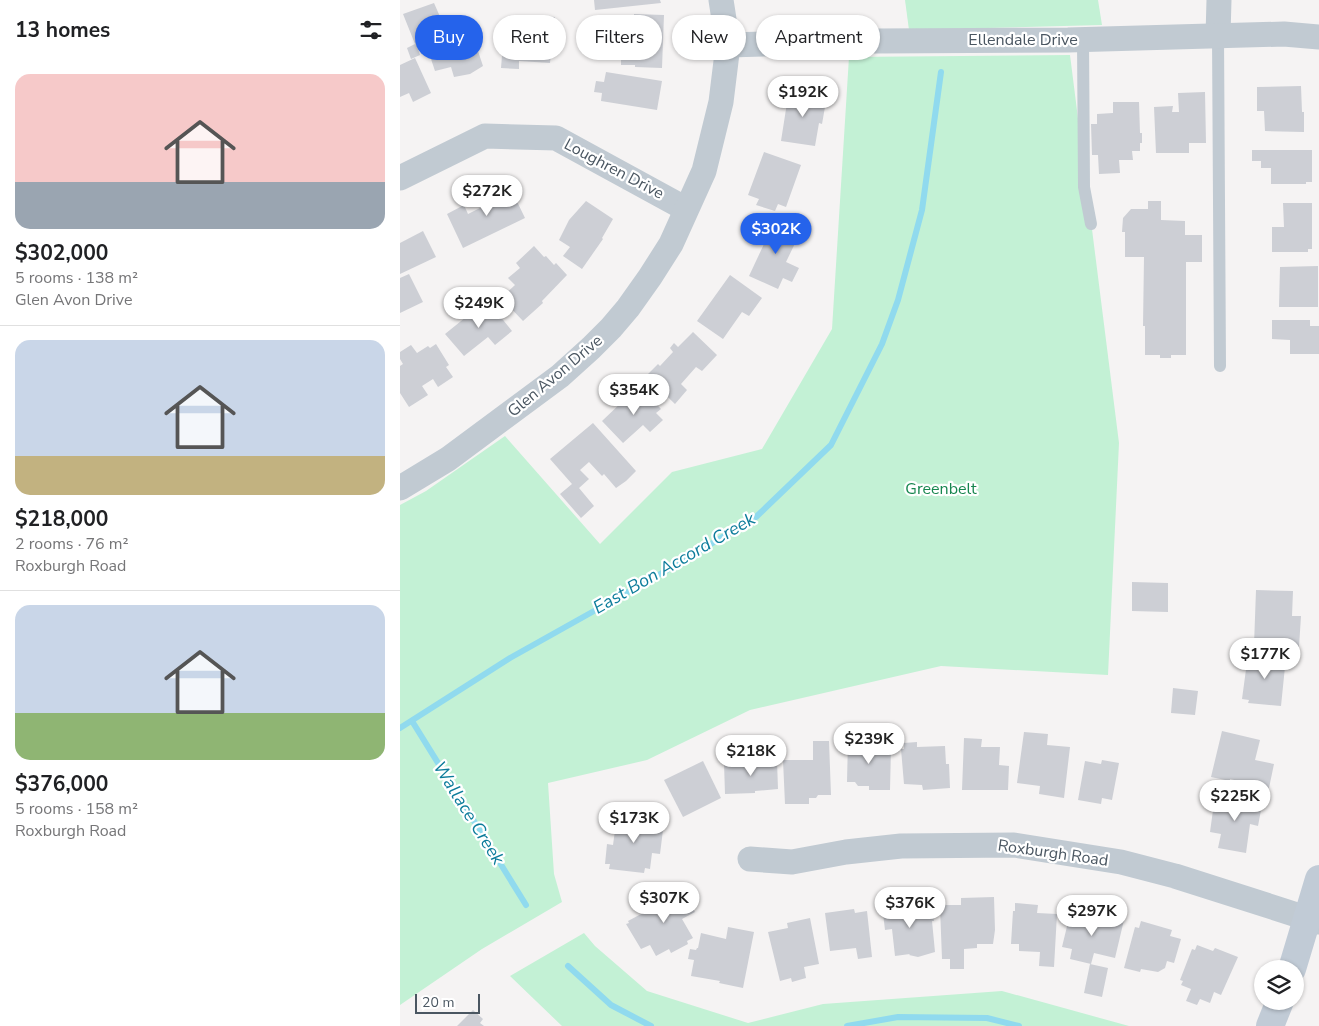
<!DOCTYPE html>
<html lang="en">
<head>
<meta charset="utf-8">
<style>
	body { margin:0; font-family:"Nunito Sans",sans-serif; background:#f2f2f2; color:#202124; height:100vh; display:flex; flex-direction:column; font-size:19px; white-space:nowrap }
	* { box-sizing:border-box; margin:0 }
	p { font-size:16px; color:#757577 }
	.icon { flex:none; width:28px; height:28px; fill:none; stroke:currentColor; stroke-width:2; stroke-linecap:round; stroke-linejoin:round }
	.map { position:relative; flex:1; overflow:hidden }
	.sheet { display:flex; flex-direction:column; background:#fff; width:400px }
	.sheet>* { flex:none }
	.hud { position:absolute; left:15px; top:15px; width:475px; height:45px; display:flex; gap:10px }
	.controls { position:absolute; left:854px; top:960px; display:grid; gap:10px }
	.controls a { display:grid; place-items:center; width:50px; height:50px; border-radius:50%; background:#fff; box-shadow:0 1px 4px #0004; font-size:25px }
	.scale { position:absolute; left:15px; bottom:12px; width:65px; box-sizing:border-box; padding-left:5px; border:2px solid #4a5661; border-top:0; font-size:14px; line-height:18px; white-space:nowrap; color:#4a5661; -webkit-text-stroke:4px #fff; paint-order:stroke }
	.price { position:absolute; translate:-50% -42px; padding:0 11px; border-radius:18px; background:#fff; color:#222; font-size:16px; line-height:32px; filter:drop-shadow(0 1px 2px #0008) }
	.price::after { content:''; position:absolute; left:50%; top:30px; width:15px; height:11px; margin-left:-8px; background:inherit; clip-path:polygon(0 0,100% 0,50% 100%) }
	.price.active { background:#2563eb; color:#fff }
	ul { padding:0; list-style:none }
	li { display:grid; align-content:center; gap:10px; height:265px; padding:0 15px }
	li+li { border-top:1px solid #e0e0e0 }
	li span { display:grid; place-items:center; height:155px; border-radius:15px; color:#555 }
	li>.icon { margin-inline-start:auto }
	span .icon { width:90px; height:90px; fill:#fffc; stroke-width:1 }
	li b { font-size:21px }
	h2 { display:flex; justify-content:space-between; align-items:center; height:60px; padding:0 15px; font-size:21px }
	.pill { padding:0 18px; border-radius:22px; background:#fff; box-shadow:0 1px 4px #0004; font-size:18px; line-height:45px }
	.pill.active { background:#2563eb; color:#fff }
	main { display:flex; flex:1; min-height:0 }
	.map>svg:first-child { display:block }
	.green { fill:#c3f1d5 }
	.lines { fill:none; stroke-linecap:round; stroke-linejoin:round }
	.stream { stroke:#90daee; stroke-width:6 }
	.building { fill:#cdcfd5 }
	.lane { stroke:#c1cad2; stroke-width:12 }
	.street { stroke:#c1cad2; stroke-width:25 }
	.secondary { stroke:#c1cbd6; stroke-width:28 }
	.labels { text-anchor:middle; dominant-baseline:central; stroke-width:4.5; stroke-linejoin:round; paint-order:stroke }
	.street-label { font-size:16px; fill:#4a5661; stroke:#fff }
	.park-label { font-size:16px; fill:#17864f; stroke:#fff }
	.water-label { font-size:18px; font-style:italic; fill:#0c7c9b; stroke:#fff }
</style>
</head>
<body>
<main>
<section class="sheet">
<h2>13 homes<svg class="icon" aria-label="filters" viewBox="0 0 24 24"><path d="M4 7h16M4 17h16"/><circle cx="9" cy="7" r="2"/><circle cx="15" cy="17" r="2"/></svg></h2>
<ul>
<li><span style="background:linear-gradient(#f6c9c9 70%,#9aa5b1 0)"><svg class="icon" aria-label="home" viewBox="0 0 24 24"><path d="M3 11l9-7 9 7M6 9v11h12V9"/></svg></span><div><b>$302,000</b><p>5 rooms · 138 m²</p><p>Glen Avon Drive</p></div></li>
<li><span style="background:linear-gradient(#c9d6e8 75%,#c2b280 0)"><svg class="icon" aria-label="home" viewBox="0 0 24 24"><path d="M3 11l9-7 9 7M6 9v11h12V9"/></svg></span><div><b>$218,000</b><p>2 rooms · 76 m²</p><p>Roxburgh Road</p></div></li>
<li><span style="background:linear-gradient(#c9d6e8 70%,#8fb573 0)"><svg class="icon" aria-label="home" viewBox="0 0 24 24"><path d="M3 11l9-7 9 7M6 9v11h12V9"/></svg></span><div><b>$376,000</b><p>5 rooms · 158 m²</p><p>Roxburgh Road</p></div></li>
</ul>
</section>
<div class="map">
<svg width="919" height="1026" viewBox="0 0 919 1026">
	<rect width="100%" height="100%" fill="#f5f3f3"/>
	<!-- green -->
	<g class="green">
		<path d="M505,0H698L702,25L509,30Z"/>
		<path d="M670,55L719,443L708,675L541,666L350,710L247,760L148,783L154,874L162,902L82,949L0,1005V505L26,491L105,436L200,544L272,472L362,449L432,329L449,57Z"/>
		<path d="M184,933L195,946L247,991L348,1023L423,1004L602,991L729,1026H162L110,976Z"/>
	</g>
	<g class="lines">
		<!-- stream -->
		<g class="stream">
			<path d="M12,721L126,905"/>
			<path d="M0,728L110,658L269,569L356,517L431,445L482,344L498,300L522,210L541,72"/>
			<path d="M168,966L211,1005L251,1026"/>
			<path d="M447,1026L498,1017L587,1018L619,1026"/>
		</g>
	</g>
	<!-- building -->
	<g class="building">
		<path d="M194,0H260L261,3L195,10Z"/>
		<path d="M34,3L45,28L68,21L83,66L70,74L54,77L51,67L35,71L26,44L17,46L20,55L11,59L7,48L15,44L3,14Z"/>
		<path d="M234,14L264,15L262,68L235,67V65H221V16H234Z"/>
		<path d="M132,15L155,17L150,63L119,61V69L101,68L104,31L131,32Z"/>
		<path d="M15,58L31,93L13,102L9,93L0,97V65Z"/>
		<path d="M206,72L262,81L257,110L201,101L202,93L194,92L196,81L204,82Z"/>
		<path d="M901,86L902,112H904V132L865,131L864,111H857V87Z"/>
		<path d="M389,90L423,95L421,106L425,107L422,124L419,123L415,146L381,141Z"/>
		<path d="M805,92L806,143H789V153H756L754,107L773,106L772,112H779L778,93Z"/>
		<path d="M713,102H739L740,133H742V143H740V151H732L733,160H719L720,173L699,174L698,155H692L691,124H697V114L713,113Z"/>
		<path d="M852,150H912V182H906V184H871V168H861V161H852Z"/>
		<path d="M364,152L401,165L386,207L378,204L375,211L356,205L359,199L348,195Z"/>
		<path d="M108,183L125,218L63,248L47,214L64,205L68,214L94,201L90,192Z"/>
		<path d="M186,201L213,219L202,238L203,239L182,269L163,256L170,247L159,240L169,220Z"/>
		<path d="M748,201H761V220L785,221V235H802V262H786V355H771V358H760V355H745V326H743L744,257H725V232H722L723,218L731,209H748Z"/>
		<path d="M883,203H912V249H908V252H872V227H884Z"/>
		<path d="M373,218L401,231L386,262L399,268L392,282L383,278L378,289L349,276L364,244L361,243Z"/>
		<path d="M23,231L36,257L0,274V243Z"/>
		<path d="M134,246L144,257L146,256L154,265L156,263L167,275L142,301L143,303L123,321L101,298L115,285L108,278L120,268L116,263Z"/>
		<path d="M918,266V307H879L880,267Z"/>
		<path d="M9,274L23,302L0,313V278Z"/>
		<path d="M330,275L362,298L349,316L342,312L323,339L297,321Z"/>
		<path d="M87,300L112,331L95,345L88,337L64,356L45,334Z"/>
		<path d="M872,320H910V326H919V354H890V340L872,339Z"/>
		<path d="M293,332L317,355L302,371L296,367L281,384L287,390L275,404L246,376L258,364L260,366L273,352L270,348L274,343L278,347Z"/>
		<path d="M36,344L49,365L46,367L53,377L38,387L33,379L22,386L28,395L9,407L0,393V366L3,364L0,359V352L11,345L17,353L28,346L30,348Z"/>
		<path d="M241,388L261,409L256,413L263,420L250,432L243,425L223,443L202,421L223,401L225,403Z"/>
		<path d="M193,423L236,471L226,481L216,488L204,474L202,476L189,462L180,470L189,479L179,488L194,506L181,518L160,494L172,484L150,459Z"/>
		<path d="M732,582L768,583V612L732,611Z"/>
		<path d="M856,590L893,591L892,616H901L899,647L854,645Z"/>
		<path d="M854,653L886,657L881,706L848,703L849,700L842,699L847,662L853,663Z"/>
		<path d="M773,688L798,691L795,715L771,713Z"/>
		<path d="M822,731L860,740L855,760L874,764L869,788L830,779V781L811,777Z"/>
		<path d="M624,732L648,734L647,745L670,747L664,798L639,794L640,786L617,783Z"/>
		<path d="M456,737H468V748H491L490,790H469V786H458L455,782H447L448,740H456Z"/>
		<path d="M564,738L582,739L581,747H600L599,765L609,766L608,790H562Z"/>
		<path d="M413,741H429L431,795H418L416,798H409V804H385L383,760H413Z"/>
		<path d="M517,742V747L545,746L546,764H549L550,788L523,790L522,785L504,784L501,749H504V743Z"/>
		<path d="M377,760L378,789L355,791V793L325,794L324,763Z"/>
		<path d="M702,760L719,763L712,800L702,798L701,804L678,800L685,761L701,764Z"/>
		<path d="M303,761L321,798L283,817L264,780Z"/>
		<path d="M829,793L856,797L854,809L861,810L858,826L850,824L846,853L818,848L821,834L810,832L814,803L827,805Z"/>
		<path d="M217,816L264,822L260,854L252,853L250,869L245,868L244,873L209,869L210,864H205L207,844L213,845Z"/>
		<path d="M278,887L282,892L284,891L295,912L282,919L293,938L287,941L288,944L271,953L269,949L256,956L250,945L241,949L226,924L229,923L228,921L258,905L256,901Z"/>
		<path d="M594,897L595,930L593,944H577V948L564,949V969H550V959H542L540,907H544V905H561V898Z"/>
		<path d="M507,902L508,910L532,907L534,921H532L535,952L518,957L509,955L510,954L495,956L492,929L485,930L482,905Z"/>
		<path d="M615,903L638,905L637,913L657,914L654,967L639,966L640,952L619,951V944H611L613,911H615Z"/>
		<path d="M454,909L455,913L467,911L472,957L458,959L456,948L430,951L425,913Z"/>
		<path d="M674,913L700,919L701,915L724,920L715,958L694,953L691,964L670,959L672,949L662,947L669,918L673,919Z"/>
		<path d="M410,918L419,964L404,967L406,978L392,982L391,978L380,981L368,932L388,928L387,923Z"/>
		<path d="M741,921L772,930L770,936L781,939L774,963L767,961L765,968L758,972L741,969L740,972L724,968L735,927L739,928Z"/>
		<path d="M328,927L354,932L343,988L319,983L320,981L291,976L294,960L288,959L290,949L296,950L297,948H298L301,933L326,939Z"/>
		<path d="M797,945L813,951L815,948L838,957L821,995L814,992L810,1003L800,999L797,1005L786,1001L791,989L781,985L783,981L780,980L792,949L795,950Z"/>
		<path d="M690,964L708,968L702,997L684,993Z"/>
		<path d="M73,1010L83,1019L80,1023L84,1026H57Z"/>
	</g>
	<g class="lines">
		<!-- lane -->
		<g class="lane">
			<path d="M818,36L820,366"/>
			<path d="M683,39L684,187L691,224"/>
		</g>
		<!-- street -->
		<g class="street">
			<path d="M818,36L819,0"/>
			<path d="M328,45L476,41L668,40L884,34L919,37"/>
			<path d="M0,178L85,136L156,138L286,209"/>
			<path d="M0,488L48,459L160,376L191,348L211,328L228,308L250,277L271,244L304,171L321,102L328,45L321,0"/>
			<path d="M350,859L392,862L446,852L501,846L614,845L721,862L775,876L919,922"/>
		</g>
		<!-- secondary -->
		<g class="secondary">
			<path d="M892,969L919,879"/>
			<path d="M870,1026L880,1001"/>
		</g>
	</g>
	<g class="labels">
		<!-- street labels -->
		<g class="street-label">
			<text x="623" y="40">Ellendale Drive</text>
			<text transform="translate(214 169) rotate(28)">Loughren Drive</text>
			<text transform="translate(155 376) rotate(-40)">Glen Avon Drive</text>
			<text transform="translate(653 853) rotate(8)">Roxburgh Road</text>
		</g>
		<!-- park labels -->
		<g class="park-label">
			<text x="541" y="489">Greenbelt</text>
		</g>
		<!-- water labels -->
		<g class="water-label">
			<text transform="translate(274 563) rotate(-30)">East Bon Accord Creek</text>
			<text transform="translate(69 813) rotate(58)">Wallace Creek</text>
		</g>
	</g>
</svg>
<div class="controls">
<a><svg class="icon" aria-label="layers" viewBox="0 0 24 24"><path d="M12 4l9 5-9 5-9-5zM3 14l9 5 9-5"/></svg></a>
</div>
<div class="scale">20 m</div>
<b class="price" style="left:403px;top:118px">$192K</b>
<b class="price" style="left:87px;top:217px">$272K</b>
<b class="price active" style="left:376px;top:255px">$302K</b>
<b class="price" style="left:79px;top:329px">$249K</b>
<b class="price" style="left:234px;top:416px">$354K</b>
<b class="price" style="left:865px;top:680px">$177K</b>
<b class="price" style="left:469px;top:765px">$239K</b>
<b class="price" style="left:351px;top:777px">$218K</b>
<b class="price" style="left:835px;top:822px">$225K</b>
<b class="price" style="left:234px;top:844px">$173K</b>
<b class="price" style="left:264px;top:924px">$307K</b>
<b class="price" style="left:510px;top:929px">$376K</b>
<b class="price" style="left:692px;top:937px">$297K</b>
<div class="hud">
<a class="pill active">Buy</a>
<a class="pill">Rent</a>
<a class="pill">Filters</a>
<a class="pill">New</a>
<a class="pill">Apartment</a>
</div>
</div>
</main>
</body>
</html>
